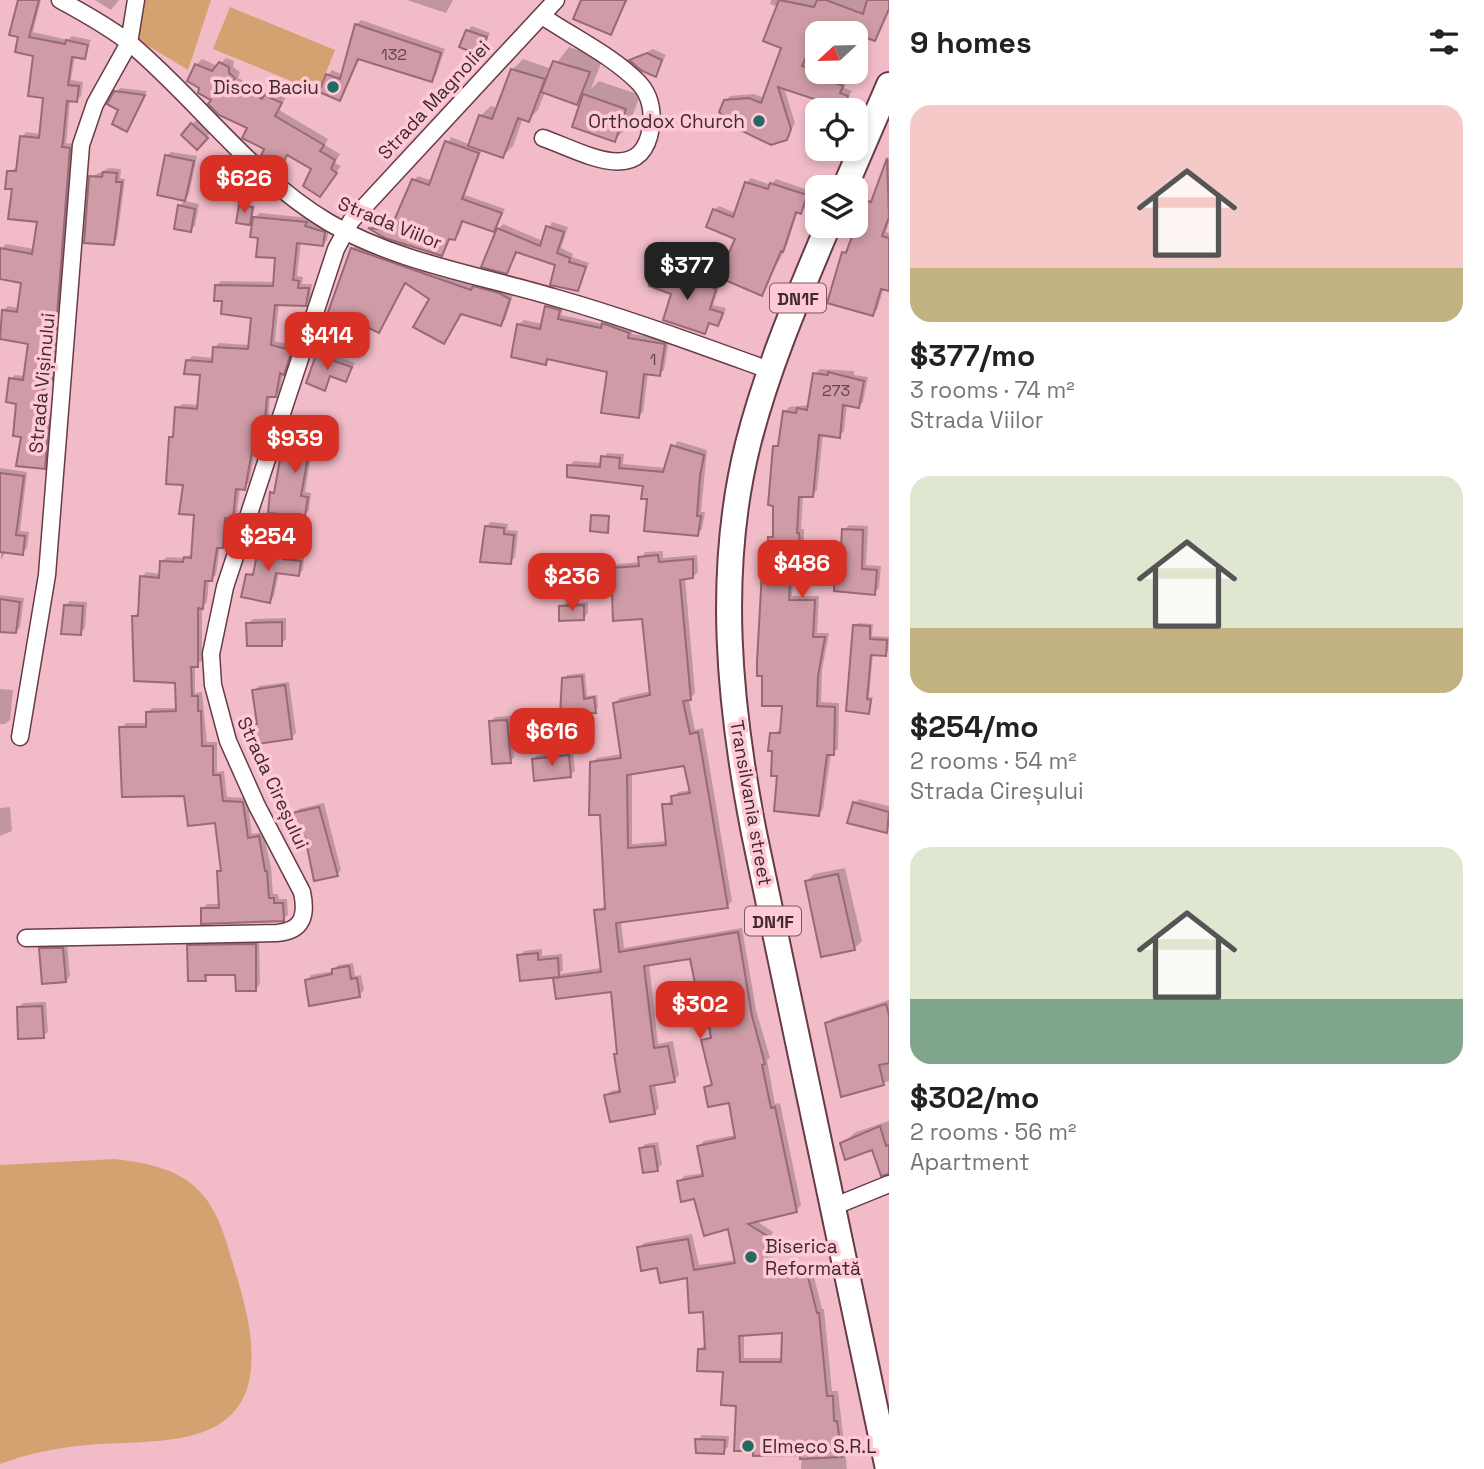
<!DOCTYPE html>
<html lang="en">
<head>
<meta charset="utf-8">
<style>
	body { margin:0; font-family:"Space Grotesk",sans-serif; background:#f6f6f6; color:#222; height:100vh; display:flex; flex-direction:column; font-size:26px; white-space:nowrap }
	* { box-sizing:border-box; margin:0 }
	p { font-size:23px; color:#767676 }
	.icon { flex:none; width:38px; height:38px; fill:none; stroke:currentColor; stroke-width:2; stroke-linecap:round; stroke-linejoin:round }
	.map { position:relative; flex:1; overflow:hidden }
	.sheet { display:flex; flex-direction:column; background:#fff; width:595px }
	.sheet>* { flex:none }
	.needle { width:46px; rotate:248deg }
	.controls { position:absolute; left:805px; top:21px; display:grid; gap:14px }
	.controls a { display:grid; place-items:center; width:63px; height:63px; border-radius:14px; background:#fff; box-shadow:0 4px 10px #0003; font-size:35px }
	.price { position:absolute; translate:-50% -60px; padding:0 16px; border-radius:14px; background:#d93025; color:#fff; font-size:23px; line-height:46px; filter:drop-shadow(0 2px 4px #0008) }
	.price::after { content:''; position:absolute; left:50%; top:42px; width:21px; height:16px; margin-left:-10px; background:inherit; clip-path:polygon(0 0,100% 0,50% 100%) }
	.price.active { background:#222; color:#fff }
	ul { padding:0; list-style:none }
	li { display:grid; align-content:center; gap:14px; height:371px; padding:0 21px }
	li span { display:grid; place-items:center; height:217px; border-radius:21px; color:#555 }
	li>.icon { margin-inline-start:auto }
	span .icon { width:126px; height:126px; fill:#fffc; stroke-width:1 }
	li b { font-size:30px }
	h2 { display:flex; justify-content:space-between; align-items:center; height:84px; padding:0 21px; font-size:30px }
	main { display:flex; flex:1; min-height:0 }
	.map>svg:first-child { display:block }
	.green { fill:#d4a171 }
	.shadow { fill:#0003; fill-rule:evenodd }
	.building { fill:#ce9ba6; stroke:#996975; stroke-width:2; fill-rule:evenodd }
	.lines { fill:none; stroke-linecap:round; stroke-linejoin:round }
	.minor-casing { stroke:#673b47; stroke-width:19 }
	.primary-casing { stroke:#673b47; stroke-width:28 }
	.minor { stroke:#fff; stroke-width:16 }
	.primary { stroke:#fff; stroke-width:24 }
	.poi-dot { fill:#236b62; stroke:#ffc9d5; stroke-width:2.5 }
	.labels { text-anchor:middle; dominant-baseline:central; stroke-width:7; stroke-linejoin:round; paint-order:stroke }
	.number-label { font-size:16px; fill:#63464d }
	.shield { fill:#ffc9d5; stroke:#795a61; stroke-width:2 }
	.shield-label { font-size:18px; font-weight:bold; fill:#3f2a2f }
	.poi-label { font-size:19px; fill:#3f2a2f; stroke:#ffc9d5; text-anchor:end }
	.street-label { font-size:19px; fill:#3f2a2f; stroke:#ffc9d5 }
</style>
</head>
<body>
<main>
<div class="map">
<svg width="889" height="1469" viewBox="0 0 889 1469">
	<rect width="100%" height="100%" fill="#f1bcc8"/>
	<!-- green -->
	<g class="green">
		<path d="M145,0H211L188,70L137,39Z"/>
		<path d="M230,7L335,50L318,92L213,49Z"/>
		<path d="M115,1159C176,1166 209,1181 227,1244C238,1282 255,1327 251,1368C244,1453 147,1439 88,1445C60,1447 26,1454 0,1464V1165Z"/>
	</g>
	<!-- shadow -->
	<g class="shadow">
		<path d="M20,0H41L33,32L68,40L72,36L91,40L84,57L75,55L71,80L83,82L81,96L77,100H70L67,135L66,143L74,144L56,374L48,379L43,416L52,417L49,463L44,468L23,435L18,402L11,379L15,375L25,376L29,342L0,337L3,310L8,306L19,308L23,281L0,278L1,249L6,244L35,249L39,221L14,188L9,171L18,167L22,137L26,132L41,134L45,97L34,55L20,36Z"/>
		<path d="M95,0H119L111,10Z"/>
		<path d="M407,0H453L446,13Z"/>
		<path d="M583,0H628L610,33Z"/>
		<path d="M771,0H889V9L875,39L823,21L806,61L817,66V72L838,74L837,77L847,81L844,88L852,91L843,107L784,88L795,123L786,139L725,101L730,96L754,94L765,98L784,47L778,7L770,4Z"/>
		<path d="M361,20L445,49L436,75L431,80L360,58L339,99L328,75L332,70L343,75L356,25Z"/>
		<path d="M472,26L490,33L480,54L467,31Z"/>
		<path d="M569,47L603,58L591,89L599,81L640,95L629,126L614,140L574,126L585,95L577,103L545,92L538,110L528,120L523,118L513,146L503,156L482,149L465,195L505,209L494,230L464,220L459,234L455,239L451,237L442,254L386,236L371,228L374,225L394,227L414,180L418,176L433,181L451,137L471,145L480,116L491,106L498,108L513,69L523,59L552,69Z"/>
		<path d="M653,49L666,55L656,75L632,60Z"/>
		<path d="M226,58L234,61L233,67L240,72L238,78L268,93L271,90L286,97L279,110L328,139L325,145L340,154L335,163L341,166L320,195L314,169L289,154L274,166L263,156L267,148L250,127L214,99L196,65L202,59L218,66Z"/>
		<path d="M120,88L147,91L127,130L116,92Z"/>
		<path d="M197,119L211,132L197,148L183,135Z"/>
		<path d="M171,152L197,156L189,194L185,199L166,156Z"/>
		<path d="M889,157V223L886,232L889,233V289L884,287L877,310L872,314L844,253L875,196Z"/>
		<path d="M109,168L121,169L120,178L125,179L117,239L113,244L91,177Z"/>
		<path d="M751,178L771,185L776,179L811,191L805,208L798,211L787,245L762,294L737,238L714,210L719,206L736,213L746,183Z"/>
		<path d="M184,201L199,204L195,226L190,230L180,206Z"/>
		<path d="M260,213L310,218L308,221L329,228L327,240L322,245L301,242L297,276L303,277L302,284H312L310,300L305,305L279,303L275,341L294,346V350L283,373L280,391L276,396L270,395L268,423L259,427L249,483L240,488L237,512L228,517L227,542L220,546L216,575L209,579L207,602L202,607V661L195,665V693L202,692L207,742H217V772L224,771L227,797L247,798L252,834L263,832L271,867L273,894H278L279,899H287L288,915L283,919L203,909L207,904H221L219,872L223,868L217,821L121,728L126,723H148L147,713L152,708H177L176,681L134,617L138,612L142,577L146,572L161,574L162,561L167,557L185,558L193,553L196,514L171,438L175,434L177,408L182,404L200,405L202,373L188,361L192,356L214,358L215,347L219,343L250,345L253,317L224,300L216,286L221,281L275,282L277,256L260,237L255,217Z"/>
		<path d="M552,222L568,227L561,248L573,254L572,257L589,263L577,290L557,264L518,251L507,272L498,229L503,224L543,241Z"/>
		<path d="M357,244L464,282L475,286L479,283L513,295L505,320L500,325L462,312L444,342L432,298L406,282L379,331L344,314L340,318L352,249Z"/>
		<path d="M662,264L720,285L713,305L726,308L722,320L717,324L711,322L704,332L657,269Z"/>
		<path d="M551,302L564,306L561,315L603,324L608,319L633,328L632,334L669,340L664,370L659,374L648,373L643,412L638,416L609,371L550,358L546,363L513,356L519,324L524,320L543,324L547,307Z"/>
		<path d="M323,351L355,363L346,380L332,375L324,388L318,356Z"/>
		<path d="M820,369L854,371V375L868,377L863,402L858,406L847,404L844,431L839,436L823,434L817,490L813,495H803L801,529H804V541L843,543L844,530L849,525L868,526L866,565L881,566L879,588L874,593L837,559H795L792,596H819L817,633H829L822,670L821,702L839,703L838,749L831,753L823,809L818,814L779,774L771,734L782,729L783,704L765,555L770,549V538L775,534V447L781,441L785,412L789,407L809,405L815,374Z"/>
		<path d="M318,416L330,423L311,455L305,492L311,493L309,510L305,515L272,493L277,488L283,455L288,450L296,452Z"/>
		<path d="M677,441L707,450L701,512H705L702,529L697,534L649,498L645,484L569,466L574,461L602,463L607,453L624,454L623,464L666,468Z"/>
		<path d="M0,468L27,472L20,531L29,532L27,548L22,553L6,551L1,560Z"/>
		<path d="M594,514L610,515L608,531L593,516Z"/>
		<path d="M491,522L508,524L507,530L518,531L515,557L510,562L486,527Z"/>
		<path d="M264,541L282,543L281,550L286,551V556L304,557L303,570L299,574L279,572L274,596L270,601L247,575L255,571L260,545Z"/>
		<path d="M663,551V558L697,555L698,572L693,577H685L695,693L689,700L695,730L703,728L732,901L727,906L621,921L624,948L742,928L756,1010L770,1058L767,1060L775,1104L780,1103L801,1205L796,1210L755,1220L773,1232L768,1243L779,1273L811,1265L822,1309H824L832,1391H838L847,1469H801L802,1453L738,1404L725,1370L699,1349L706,1344L705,1310L689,1276L659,1266L639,1248L644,1243L692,1234L699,1265L736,1260L729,1227L679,1182L684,1176L704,1173L699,1146L704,1141L736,1135L730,1101L706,1087L713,1082L703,1040L712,1035L704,990L691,957L649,964L658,1044L673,1041L679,1075L674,1081L655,1084L659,1108L654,1113L606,1096L611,1091L622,1089L615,1055L619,1051L612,990L555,979L559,975L521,979L519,956L524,951L542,949V956L562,954L563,970L559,974L602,968L596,911L607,905L601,813L592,763L597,758L622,754L615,703L620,698L651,691L644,617L613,569L618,564L640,562L645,552ZM686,764L691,790L678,792L673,800L664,805L668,841L632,844V773ZM784,1331L783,1358H744V1334Z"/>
		<path d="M554,577H568L566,591L553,579Z"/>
		<path d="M0,595L24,598L20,627L16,632L0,630Z"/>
		<path d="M70,601L87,602L85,628L80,633L65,606Z"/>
		<path d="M588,602V613L584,618L561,607L566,603Z"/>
		<path d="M286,618V639L281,644L248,624L253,619Z"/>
		<path d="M858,623L873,624L872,636L889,637L888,651L885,654L873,653L869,697H873L869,712L855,626Z"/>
		<path d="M585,673L587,696L597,695L598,707L595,711L562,714L564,678L567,675Z"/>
		<path d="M289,682L296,733L292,737L248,726L259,721L254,691L259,686Z"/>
		<path d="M0,689L13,690L10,720L5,724H0Z"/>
		<path d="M511,716L514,757L510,762L491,722L495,717Z"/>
		<path d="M573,751L575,771L570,775L533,759L538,755Z"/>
		<path d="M859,799L889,806V828L886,831L855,803Z"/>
		<path d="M324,803L341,870L337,875L294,813L299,809Z"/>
		<path d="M10,807L12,831L0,836V808Z"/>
		<path d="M845,868L862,941L855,948L806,882L814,874Z"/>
		<path d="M259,940L260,984L256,989L237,973L210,974L205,979L189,946L193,941Z"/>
		<path d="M46,944H67L70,976L66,981L41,949Z"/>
		<path d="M353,963L355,976L361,975L364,990L359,995L307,980L311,975L334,971L338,965Z"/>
		<path d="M889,1000V1081L842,1094L827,1023L833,1018Z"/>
		<path d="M46,1002L48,1032L43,1036L19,1008L23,1003Z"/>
		<path d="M889,1121V1171L873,1148L842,1143L856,1132Z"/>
		<path d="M658,1142L662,1164L657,1169L641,1149L645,1144Z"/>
		<path d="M702,1435L729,1436L728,1447L723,1452L697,1440Z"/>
	</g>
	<!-- building -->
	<g class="building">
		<path d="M18,0H39L29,37L65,44L66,40L88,45L85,59L72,57L68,85L79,86L77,102L67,101L63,141L62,147L70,148L52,381L45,380L39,420L49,421L45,469L16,466L21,437L13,436L16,404L6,402L9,378L23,380L28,344L0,339L2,310L17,312L21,283L0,279V248L32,254L37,222L8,219L12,189H5L7,171H16L20,136L39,138L43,98L28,96L33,56L15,52L18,37L9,35Z"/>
		<path d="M581,0H626L611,35L573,19Z"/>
		<path d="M779,0L814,7L817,0H826L863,14L867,0H889V9L875,41L821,22L802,66L835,79L833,82L843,86L840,93L848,96L844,109L778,87L791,129L787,140L771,145L736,128L719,112L724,100L749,98L761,103L781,48L763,41Z"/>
		<path d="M355,24L441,53L432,82L358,59L340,101L319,92L326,74L340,79Z"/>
		<path d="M466,30L487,37L481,56L459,47Z"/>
		<path d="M647,53L662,60L656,77L642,71L629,60Z"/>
		<path d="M553,61L590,72L577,105L541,92Z"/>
		<path d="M219,62L229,67V73L235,78L233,84L262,99L264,95L282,103L275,116L324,145L320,151L335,160L331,169L337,173L320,197L303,186L311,169L287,155L284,161L279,158L273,167L261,156L264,149L242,138L247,128L219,115L208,104L211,100L198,93L199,88L187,81L195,64L212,71Z"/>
		<path d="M511,69L545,79L529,122L518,118L503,158L468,146L479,115L492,119Z"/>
		<path d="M114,91L145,95L127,132L112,124L118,110L107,104Z"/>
		<path d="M583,94L626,109L615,142L572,127Z"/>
		<path d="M191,123L208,138L197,150L181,135Z"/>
		<path d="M445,141L479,153L462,199L502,213L494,232L462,221L455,240L449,239L442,256L385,238L368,228L390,230L412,179L429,185Z"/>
		<path d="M165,155L194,161L185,201L157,195Z"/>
		<path d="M887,158L889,217L882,236L889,238V291L881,289L873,316L827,303L842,252L846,253L858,219L861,220L868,201L871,202Z"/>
		<path d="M103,172L117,173L116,182H122L114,245L84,243L89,176L102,177Z"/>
		<path d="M745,182L768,189L770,183L807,195L801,214L796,212L783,252L781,251L762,296L718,277L735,239L706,227L713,209L733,217Z"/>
		<path d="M178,205L195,209L191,232L174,229Z"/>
		<path d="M239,205L253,207L250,225L236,223Z"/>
		<path d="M253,217L307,222L305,226L325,232L323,246L297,243L293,280L299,281L298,288H309L306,306L275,305L271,345L291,350L290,356L284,375L280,373L276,397H267L264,429L256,428L245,490L236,489L233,519L225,518L223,548H217L212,581H205L203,609L198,608V667H191L192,696H198V711H201L202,746H213V775H220L223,801L243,802L248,838L259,836L265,871H267L269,898H274V903H283L284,921L201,924V908H219L217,871H221L215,823L188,826L184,796L122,797L119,727H146V712L176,711L175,683L134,681L132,616H138L140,576L159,578L160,561L183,562L184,557L191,558L194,515L179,514L183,485L166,484L169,437H173L175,407L197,409L200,375L184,374L186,360L212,362L213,347L248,349L251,318L221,314L222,301H214L215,285L273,286L275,258L256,257L258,238L250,237Z"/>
		<path d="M546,226L564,232L557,253L570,258L569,262L586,267L578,291L550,285L555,265L516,252L507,274L481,267L497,228L540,246Z"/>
		<path d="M351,248L471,290L473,286L499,293L510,299L501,326L461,314L444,344L413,327L429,299L405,283L379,333L342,315L341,320L327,315Z"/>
		<path d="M656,268L716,289L710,309L723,313L718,326L709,323L705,334L663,320L671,294L649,286Z"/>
		<path d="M545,306L560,310L558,319L601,328L602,323L629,333L628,338L665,344L660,376L644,374L639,418L601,413L607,372L547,359L546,365L511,357L517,324L540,329Z"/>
		<path d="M316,355L352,367L346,382L330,376L325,391L306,383Z"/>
		<path d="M828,372L864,381L859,408L843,405L840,438L819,435L813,497H799L797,533H799L800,545L841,548L842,529L863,530L862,569L877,570L875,595L834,591L835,561L791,560L789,600H815L813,637H825L818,676L817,706L835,707L834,755H827L819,816L774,811L777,776H771L772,751H768L770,733H780L782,706H762V676H757V661L763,554H768V537H773V506L768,505L773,446H778L783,411L796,413L797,408L807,410L813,373L828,375Z"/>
		<path d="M312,420L326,428L307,462L301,496L308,497L305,516L268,513L270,492L274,493L281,454L291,456Z"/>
		<path d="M671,445L704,455L700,476L697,516H701L698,536L644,531L647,499H641L643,486L567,477V465L600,467L601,456L620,458L619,468L663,472Z"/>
		<path d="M0,473L24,476L16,535L25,536L23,555L0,552Z"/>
		<path d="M591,515L609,516L608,533L590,531Z"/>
		<path d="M485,526L504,528V534L514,535L511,564L480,562Z"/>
		<path d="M259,544L279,547L278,554H283V559L301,561L299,576L276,573L270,603L241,597L246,574L253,575Z"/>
		<path d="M658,555L659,562L693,559V578L680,580L691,700L683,701L690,734L698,732L728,908L616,923L619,952L738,932L752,1016L765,1064L762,1065L771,1108L775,1107L797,1212L748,1224L769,1237L764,1249L774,1277L806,1269L817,1313H819L827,1396H833L834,1421H837L842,1457L800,1459V1455L753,1456V1451H734L736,1406L721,1405L723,1372L697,1371L698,1349H705L703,1312L689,1313L687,1278L660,1283L657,1268L641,1271L637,1247L688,1239L694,1270L735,1263L728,1229L704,1236L694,1199L681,1202L677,1181L703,1176L697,1146L735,1138L729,1103L708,1107L704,1087L712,1085L701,1040L711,1038L703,992L697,993L690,959L644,966L654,1048L668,1046L675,1082L650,1086L655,1114L610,1122L604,1095L620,1092L614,1054H617L611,992L556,999L553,978L601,972L594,910L605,909L600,815H589L590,762L621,758L613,703L650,695L642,619L613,621L611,568L639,566L638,557ZM684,766L690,793L671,796L672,804H662L666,845L628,848L627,775ZM782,1333L781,1362H740L739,1336Z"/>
		<rect x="551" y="578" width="16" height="14"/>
		<path d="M0,599L20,602L16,633L0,632Z"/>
		<path d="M64,605L83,606L81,635L61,634Z"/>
		<path d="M584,605V620L559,621V606Z"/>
		<path d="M282,622V646H247L246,623Z"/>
		<path d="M853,625L870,626V639L887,640L886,656L871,655L867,699L871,700L869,714L846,711Z"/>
		<path d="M582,676L584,699L594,697L596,713L560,716L562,678Z"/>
		<path d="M285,685L292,739L250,745L247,726L257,724L252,690Z"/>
		<path d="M507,720L511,763L492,764L489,721Z"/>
		<path d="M569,755L571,777L534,781L532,759Z"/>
		<path d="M853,802L889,812L887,833L847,823Z"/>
		<path d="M319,807L338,876L314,881L305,837L298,838L292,813Z"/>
		<path d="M838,874L855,950L821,957L805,881Z"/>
		<path d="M256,944V991H236L235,975H205L206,981H188L187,945Z"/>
		<path d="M39,948H63L66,982L42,984Z"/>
		<path d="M538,953V960L558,958L559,977L520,981L517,955Z"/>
		<path d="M349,966L351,979L357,978L360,997L309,1006L305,980L332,974V969Z"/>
		<path d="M886,1004L889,1015V1063L879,1065L884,1085L841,1097L825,1023Z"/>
		<path d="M42,1006L44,1038L18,1039L17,1007Z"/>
		<path d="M880,1126L886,1146L889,1145V1174L881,1176L872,1150L845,1160L840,1143Z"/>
		<path d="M654,1146L658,1171L643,1173L639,1148Z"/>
		<path d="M695,1439L725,1440L724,1454L696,1453Z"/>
	</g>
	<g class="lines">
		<defs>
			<g id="minor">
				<path d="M60,0C84,13 111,28 132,45C199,102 251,176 328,222C396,262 479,275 553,297C627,318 697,344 769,370"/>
				<path d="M542,16C573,37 613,56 639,83C651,96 653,111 651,127C642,189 581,151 543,138"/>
				<path d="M20,737L47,575L81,145L95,104L129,43L136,0"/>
				<path d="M26,938L277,933C303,931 307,915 302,892L257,806L228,741L213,685L211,654L225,587L336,249L351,221L556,0"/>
				<path d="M830,1208L889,1184"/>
			</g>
			<g id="primary">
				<path d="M845,187L889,85"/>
				<path d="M828,226C798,297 767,369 748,444C716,572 729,705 754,833L888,1469"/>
			</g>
		</defs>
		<!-- minor casing -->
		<use href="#minor" class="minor-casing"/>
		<!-- primary casing -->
		<use href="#primary" class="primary-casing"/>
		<!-- minor -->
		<use href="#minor" class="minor"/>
		<!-- primary -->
		<use href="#primary" class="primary"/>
	</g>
	<!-- markers -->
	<g class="poi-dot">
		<circle cx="333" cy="87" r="7"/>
		<circle cx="759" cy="121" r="7"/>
		<circle cx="751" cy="1257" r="7"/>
		<circle cx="748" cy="1446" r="7"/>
	</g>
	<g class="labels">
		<!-- number labels -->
		<g class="number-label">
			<text x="394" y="54">132</text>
			<text x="653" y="359">1</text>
			<text x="836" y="390">273</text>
		</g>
		<!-- shield labels -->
		<g class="shield">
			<rect x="770" y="283.5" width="56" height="29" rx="5"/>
			<rect x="745" y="906.5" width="56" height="29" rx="5"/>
		</g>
		<g class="shield-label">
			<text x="798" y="298">DN1F</text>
			<text x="773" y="921">DN1F</text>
		</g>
		<!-- poi labels -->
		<g class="poi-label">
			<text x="319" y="87">Disco Baciu</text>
			<text x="745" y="121">Orthodox Church</text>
			<text x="765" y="1246" text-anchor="start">Biserica<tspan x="765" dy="22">Reformată</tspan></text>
			<text x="762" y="1446" text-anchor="start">Elmeco S.R.L</text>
		</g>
		<!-- street labels -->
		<g class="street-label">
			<text transform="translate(434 100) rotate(-47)">Strada Magnoliei</text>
			<text transform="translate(390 223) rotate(22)">Strada Viilor</text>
			<text transform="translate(42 383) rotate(-85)">Strada Vișinului</text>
			<text transform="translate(273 783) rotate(65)">Strada Cireșului</text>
			<text transform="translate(751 803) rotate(80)">Transilvania street</text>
		</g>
	</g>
</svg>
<div class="controls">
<a><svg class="needle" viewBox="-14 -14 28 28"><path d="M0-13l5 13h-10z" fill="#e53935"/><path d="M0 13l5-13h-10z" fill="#767676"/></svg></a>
<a><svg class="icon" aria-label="locate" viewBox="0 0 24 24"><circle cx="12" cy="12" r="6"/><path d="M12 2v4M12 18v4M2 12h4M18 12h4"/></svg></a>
<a><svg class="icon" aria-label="layers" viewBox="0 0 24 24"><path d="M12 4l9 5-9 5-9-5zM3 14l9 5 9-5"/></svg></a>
</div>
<b class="price" style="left:244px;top:215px">$626</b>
<b class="price active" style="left:687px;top:302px">$377</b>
<b class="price" style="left:327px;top:372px">$414</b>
<b class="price" style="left:295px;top:475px">$939</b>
<b class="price" style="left:268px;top:573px">$254</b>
<b class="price" style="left:802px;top:600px">$486</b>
<b class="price" style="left:572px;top:613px">$236</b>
<b class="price" style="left:552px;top:768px">$616</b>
<b class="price" style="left:700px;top:1041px">$302</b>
</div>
<section class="sheet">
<h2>9 homes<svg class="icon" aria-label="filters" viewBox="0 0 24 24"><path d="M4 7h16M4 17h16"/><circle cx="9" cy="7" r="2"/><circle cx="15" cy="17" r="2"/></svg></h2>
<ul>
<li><span style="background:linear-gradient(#f6c9c9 75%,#c2b280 0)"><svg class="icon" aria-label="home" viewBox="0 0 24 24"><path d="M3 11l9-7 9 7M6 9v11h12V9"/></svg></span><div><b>$377/mo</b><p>3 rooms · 74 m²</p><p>Strada Viilor</p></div></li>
<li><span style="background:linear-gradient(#dfe7d0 70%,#c2b280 0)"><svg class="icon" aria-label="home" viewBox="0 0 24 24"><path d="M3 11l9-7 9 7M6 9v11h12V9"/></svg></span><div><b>$254/mo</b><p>2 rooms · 54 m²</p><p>Strada Cireșului</p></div></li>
<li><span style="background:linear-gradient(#dfe7d0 70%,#7fa58c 0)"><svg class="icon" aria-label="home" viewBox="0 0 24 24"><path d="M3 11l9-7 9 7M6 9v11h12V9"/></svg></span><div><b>$302/mo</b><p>2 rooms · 56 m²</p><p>Apartment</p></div></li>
</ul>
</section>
</main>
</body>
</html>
